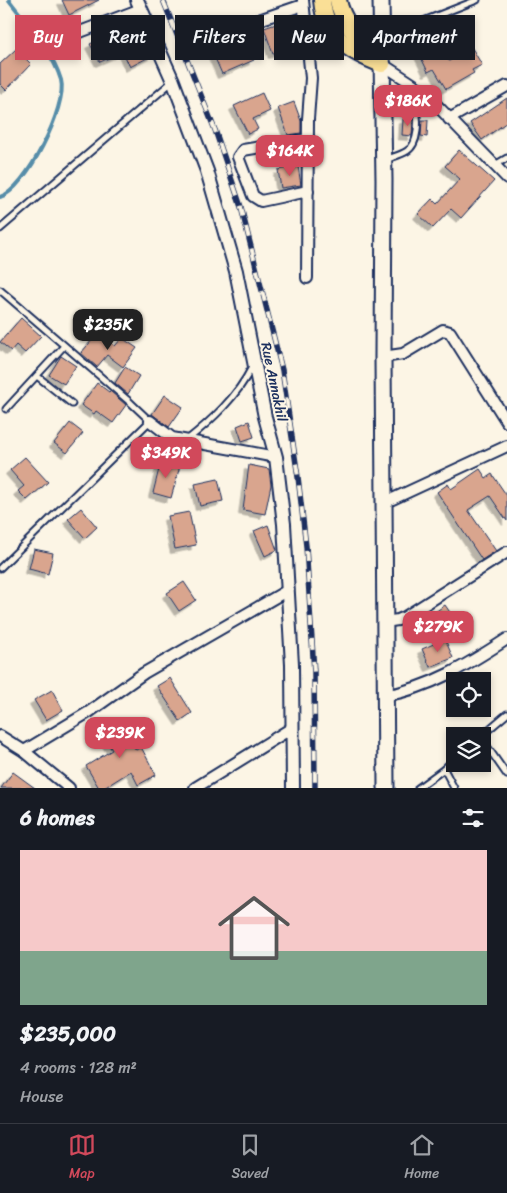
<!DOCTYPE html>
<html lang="en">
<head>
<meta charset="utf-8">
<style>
	body { margin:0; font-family:Sriracha,sans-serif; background:#242831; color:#f1f3f6; height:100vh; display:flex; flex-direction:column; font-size:19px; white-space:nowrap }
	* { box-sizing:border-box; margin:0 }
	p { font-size:16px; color:#9ea1a6 }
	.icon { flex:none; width:28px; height:28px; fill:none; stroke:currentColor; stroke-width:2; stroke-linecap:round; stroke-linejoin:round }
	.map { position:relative; height:788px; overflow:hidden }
	.sheet { display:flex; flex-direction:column; background:#171b24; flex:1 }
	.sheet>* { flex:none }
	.hud { position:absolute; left:15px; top:15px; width:478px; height:45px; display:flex; gap:10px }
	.tools { position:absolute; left:446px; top:672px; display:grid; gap:10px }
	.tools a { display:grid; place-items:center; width:45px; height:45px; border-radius:0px; background:#171b24; box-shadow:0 2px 8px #0003; font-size:25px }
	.price { position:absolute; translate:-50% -42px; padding:0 11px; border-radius:10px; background:#d1495b; color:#fff; font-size:16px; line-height:32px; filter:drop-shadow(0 1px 2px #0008) }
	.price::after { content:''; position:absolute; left:50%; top:30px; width:15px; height:11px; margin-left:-8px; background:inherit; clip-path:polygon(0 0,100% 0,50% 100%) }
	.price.selected { background:#222; color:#fff }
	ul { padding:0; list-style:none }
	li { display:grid; align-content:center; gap:10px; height:265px; padding:0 20px }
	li+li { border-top:1px solid #363941 }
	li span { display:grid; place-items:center; height:155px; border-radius:0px; color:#555 }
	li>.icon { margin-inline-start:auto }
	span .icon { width:90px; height:90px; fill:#fffc; stroke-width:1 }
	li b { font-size:21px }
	h2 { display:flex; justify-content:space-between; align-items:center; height:60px; padding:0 20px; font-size:21px }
	.tag { padding:0 18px; border-radius:0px; background:#171b24; box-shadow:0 2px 8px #0003; font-size:18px; line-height:45px }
	.tag.selected { background:#d1495b; color:#fff }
	.menu { display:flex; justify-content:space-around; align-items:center; height:70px; border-top:1px solid #363941; background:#171b24; font-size:14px; color:#9ea1a6 }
	.menu a { display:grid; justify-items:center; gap:2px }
	.menu .selected { color:#d1495b }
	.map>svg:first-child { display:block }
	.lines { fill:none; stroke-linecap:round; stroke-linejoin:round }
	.stream { stroke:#568da9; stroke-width:4 }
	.building { fill:#d9a58e; stroke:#1b2f5e; filter:url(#shadow) }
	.service-casing { stroke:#1b2f5e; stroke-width:9 }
	.minor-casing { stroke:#1b2f5e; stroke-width:14 }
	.tertiary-casing { stroke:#1b2f5e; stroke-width:16 }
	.secondary-casing { stroke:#1b2f5e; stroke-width:19 }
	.primary-casing { stroke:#1b2f5e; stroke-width:20 }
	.service { stroke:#fcf5e5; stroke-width:5 }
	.minor { stroke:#fcf5e5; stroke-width:10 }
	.tertiary { stroke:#fcf5e5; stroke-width:12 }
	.secondary { stroke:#fcf5e5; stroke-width:15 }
	.primary { stroke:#fadf96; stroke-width:16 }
	.rail-casing { stroke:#1b2f5e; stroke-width:5.5 }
	.rail { stroke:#fcf5e5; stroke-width:4; stroke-dasharray:11; stroke-linecap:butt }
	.labels { text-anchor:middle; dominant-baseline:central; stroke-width:4; stroke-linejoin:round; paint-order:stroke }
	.street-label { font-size:14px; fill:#1b2f5e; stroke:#fcf5e5 }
</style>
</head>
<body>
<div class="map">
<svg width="507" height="788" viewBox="0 0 507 788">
	<defs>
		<filter id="shadow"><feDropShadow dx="-4.5" dy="4.5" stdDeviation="0" flood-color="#0004"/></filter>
	</defs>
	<rect width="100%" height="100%" fill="#fcf5e5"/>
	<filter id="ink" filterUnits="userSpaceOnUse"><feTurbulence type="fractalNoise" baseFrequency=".02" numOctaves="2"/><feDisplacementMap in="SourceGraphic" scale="10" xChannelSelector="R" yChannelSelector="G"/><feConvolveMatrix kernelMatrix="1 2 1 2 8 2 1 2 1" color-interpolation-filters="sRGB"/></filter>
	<g filter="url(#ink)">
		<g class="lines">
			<!-- stream -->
			<path class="stream" d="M0,197C26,190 68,105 61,80C52,50 27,24 9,0"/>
		</g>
		<!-- building -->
		<g class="building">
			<path d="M62,0H99L69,15Z"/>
			<path d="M294,18L301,45L273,54L264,28Z"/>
			<path d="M137,20L153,55L130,67L123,52L100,62L90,44Z"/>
			<path d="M434,31L449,61L472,48L482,65L472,70L474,73L446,89L434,69L428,72L413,41Z"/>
			<path d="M243,34L254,60L222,74L211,49Z"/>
			<path d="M16,49L31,64L6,90L0,84V64Z"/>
			<path d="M262,93L270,111L253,119L258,129L248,134L234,106Z"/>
			<path d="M507,98V122L482,140L470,123Z"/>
			<path d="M294,102L301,121V133L288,135L278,108Z"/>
			<path d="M403,119H413L412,136L402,135Z"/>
			<path d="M422,120H428L427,137L421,136Z"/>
			<path d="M459,150L494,181L461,218L451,209L433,228L418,214L432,199L437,204L460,179L445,166Z"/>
			<path d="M298,166L301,185L281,188L278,170Z"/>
			<path d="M21,318L41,336L25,353L16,345L11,351L0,342Z"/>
			<path d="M99,332L115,346L122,338L137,348L123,367L107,355L97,367L81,353Z"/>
			<path d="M61,356L76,366L64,384L49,375Z"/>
			<path d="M125,367L139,376L128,394L115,383Z"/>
			<path d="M97,383L109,392L110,391L126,405L113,423L96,411L94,414L81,405Z"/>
			<path d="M165,395L183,407L169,427L152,414Z"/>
			<path d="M249,421L254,437L242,441L237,426Z"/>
			<path d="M70,423L83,433L67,453L54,443Z"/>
			<path d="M25,457L48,482L27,500L18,491L24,486L10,470Z"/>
			<path d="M161,461L180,466L171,498L153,493Z"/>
			<path d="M249,465L269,469L271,485L265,514L243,510Z"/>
			<path d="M480,469L486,478L492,474L507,496V521L490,496L468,510L496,551L482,560L437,492L448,484L451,489Z"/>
			<path d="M218,479L223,501L200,506L195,484Z"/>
			<path d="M81,508L97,527L85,538L68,519Z"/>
			<path d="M189,512L196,545L175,549L168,516Z"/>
			<path d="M268,525L277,550L265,556L254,531Z"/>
			<path d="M34,549L53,553L48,574L29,569Z"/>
			<path d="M184,582L196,600L179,611L167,593Z"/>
			<path d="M445,605L458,624L441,636L428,617Z"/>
			<path d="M445,639L453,658L430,667L422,649Z"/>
			<path d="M170,678L192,713L180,721L157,686Z"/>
			<path d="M52,690L63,710L46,720L34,700Z"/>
			<path d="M116,719L136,750L141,747L156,775L138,785L131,771L104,788H99L86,766L112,750L99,730Z"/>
			<path d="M13,772L35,788H1Z"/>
		</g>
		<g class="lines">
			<defs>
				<g id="service">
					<path d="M383,33L403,29L477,0"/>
					<path d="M409,101L415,85"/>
					<path d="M385,160C392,157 401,155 407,151C414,147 416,139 417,131C420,104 410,98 385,92"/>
					<path d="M495,165L507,158"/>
					<path d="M0,229L173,81"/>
					<path d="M0,290L131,403L150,421L0,568"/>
					<path d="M37,376L72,404"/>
					<path d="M6,409L64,346"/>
					<path d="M187,440C212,420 237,397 252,367"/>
					<path d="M481,736L507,714"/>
					<path d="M482,739L507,775"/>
					<path d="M444,769L454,788"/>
					<path d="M418,788L444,769L455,758"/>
				</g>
				<g id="minor">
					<path d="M303,0L311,78L308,119L307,278"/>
					<path d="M72,35L141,9"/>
					<path d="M209,37L303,5"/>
					<path d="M382,64L422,90L507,178"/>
					<path d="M449,119L507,86"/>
					<path d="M308,191L261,201L253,196L238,157L243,150L309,139"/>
					<path d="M383,357L403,354L443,330L450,332L507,422"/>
					<path d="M150,421L172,438L276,457"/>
					<path d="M384,503L507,446"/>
					<path d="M384,622L398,620L405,617L507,552"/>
					<path d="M384,696C430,688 469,664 507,639"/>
					<path d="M0,736L24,751L69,788"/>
					<path d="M24,751L89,712L144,673L288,590"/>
					<path d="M195,788L292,728"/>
				</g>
				<path id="tertiary" d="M137,0L173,81L207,171L236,271L265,417L276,457L284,524L292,665L293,788"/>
				<path id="secondary" d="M381,0L384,180L383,357L386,788"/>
				<g id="primary">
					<path d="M322,0C325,37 350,52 382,64"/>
					<path d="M338,0C342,24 363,43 379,60"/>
				</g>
			</defs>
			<!-- service casing -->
			<use href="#service" class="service-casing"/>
			<!-- minor casing -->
			<use href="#minor" class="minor-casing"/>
			<!-- tertiary casing -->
			<use href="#tertiary" class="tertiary-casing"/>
			<!-- secondary casing -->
			<use href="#secondary" class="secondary-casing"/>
			<!-- primary casing -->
			<use href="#primary" class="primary-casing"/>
			<!-- service -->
			<use href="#service" class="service"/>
			<!-- minor -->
			<use href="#minor" class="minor"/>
			<!-- tertiary -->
			<use href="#tertiary" class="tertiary"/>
			<!-- secondary -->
			<use href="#secondary" class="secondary"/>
			<!-- primary -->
			<use href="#primary" class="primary"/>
			<defs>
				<path id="rail" d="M163,0L215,130L241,207L282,370L298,477L306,546L314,672L315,788"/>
			</defs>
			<!-- rail casing -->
			<use href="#rail" class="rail-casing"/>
			<!-- rail -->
			<use href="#rail" class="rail"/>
		</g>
	</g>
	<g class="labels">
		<!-- street labels -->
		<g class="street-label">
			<text transform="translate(274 382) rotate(78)">Rue Annakhil</text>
		</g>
	</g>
</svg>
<div class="tools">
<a><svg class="icon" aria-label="locate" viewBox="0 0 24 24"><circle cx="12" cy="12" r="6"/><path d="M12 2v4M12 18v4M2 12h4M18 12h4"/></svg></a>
<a><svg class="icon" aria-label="layers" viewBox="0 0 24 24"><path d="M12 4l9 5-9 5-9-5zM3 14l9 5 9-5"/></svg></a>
</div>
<b class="price" style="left:408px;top:127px">$186K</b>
<b class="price" style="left:290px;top:177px">$164K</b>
<b class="price selected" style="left:108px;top:351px">$235K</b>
<b class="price" style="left:166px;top:479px">$349K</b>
<b class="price" style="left:438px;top:653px">$279K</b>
<b class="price" style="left:120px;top:759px">$239K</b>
<div class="hud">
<a class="tag selected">Buy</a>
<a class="tag">Rent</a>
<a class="tag">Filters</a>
<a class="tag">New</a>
<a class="tag">Apartment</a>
</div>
</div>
<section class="sheet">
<h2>6 homes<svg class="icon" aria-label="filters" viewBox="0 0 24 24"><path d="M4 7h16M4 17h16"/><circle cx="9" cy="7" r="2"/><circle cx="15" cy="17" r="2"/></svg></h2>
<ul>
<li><span style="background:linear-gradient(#f6c9c9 65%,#7fa58c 0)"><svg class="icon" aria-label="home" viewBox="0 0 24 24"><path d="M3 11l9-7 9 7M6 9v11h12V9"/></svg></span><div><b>$235,000</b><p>4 rooms · 128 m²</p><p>House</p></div></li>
</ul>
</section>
<nav class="menu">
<a class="selected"><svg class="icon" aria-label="map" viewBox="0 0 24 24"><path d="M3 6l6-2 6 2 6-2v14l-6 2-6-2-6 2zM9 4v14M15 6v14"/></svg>Map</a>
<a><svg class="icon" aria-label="saved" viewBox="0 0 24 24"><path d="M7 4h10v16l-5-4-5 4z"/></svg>Saved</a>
<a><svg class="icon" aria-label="home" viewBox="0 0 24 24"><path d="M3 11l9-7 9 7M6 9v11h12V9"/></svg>Home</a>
</nav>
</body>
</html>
